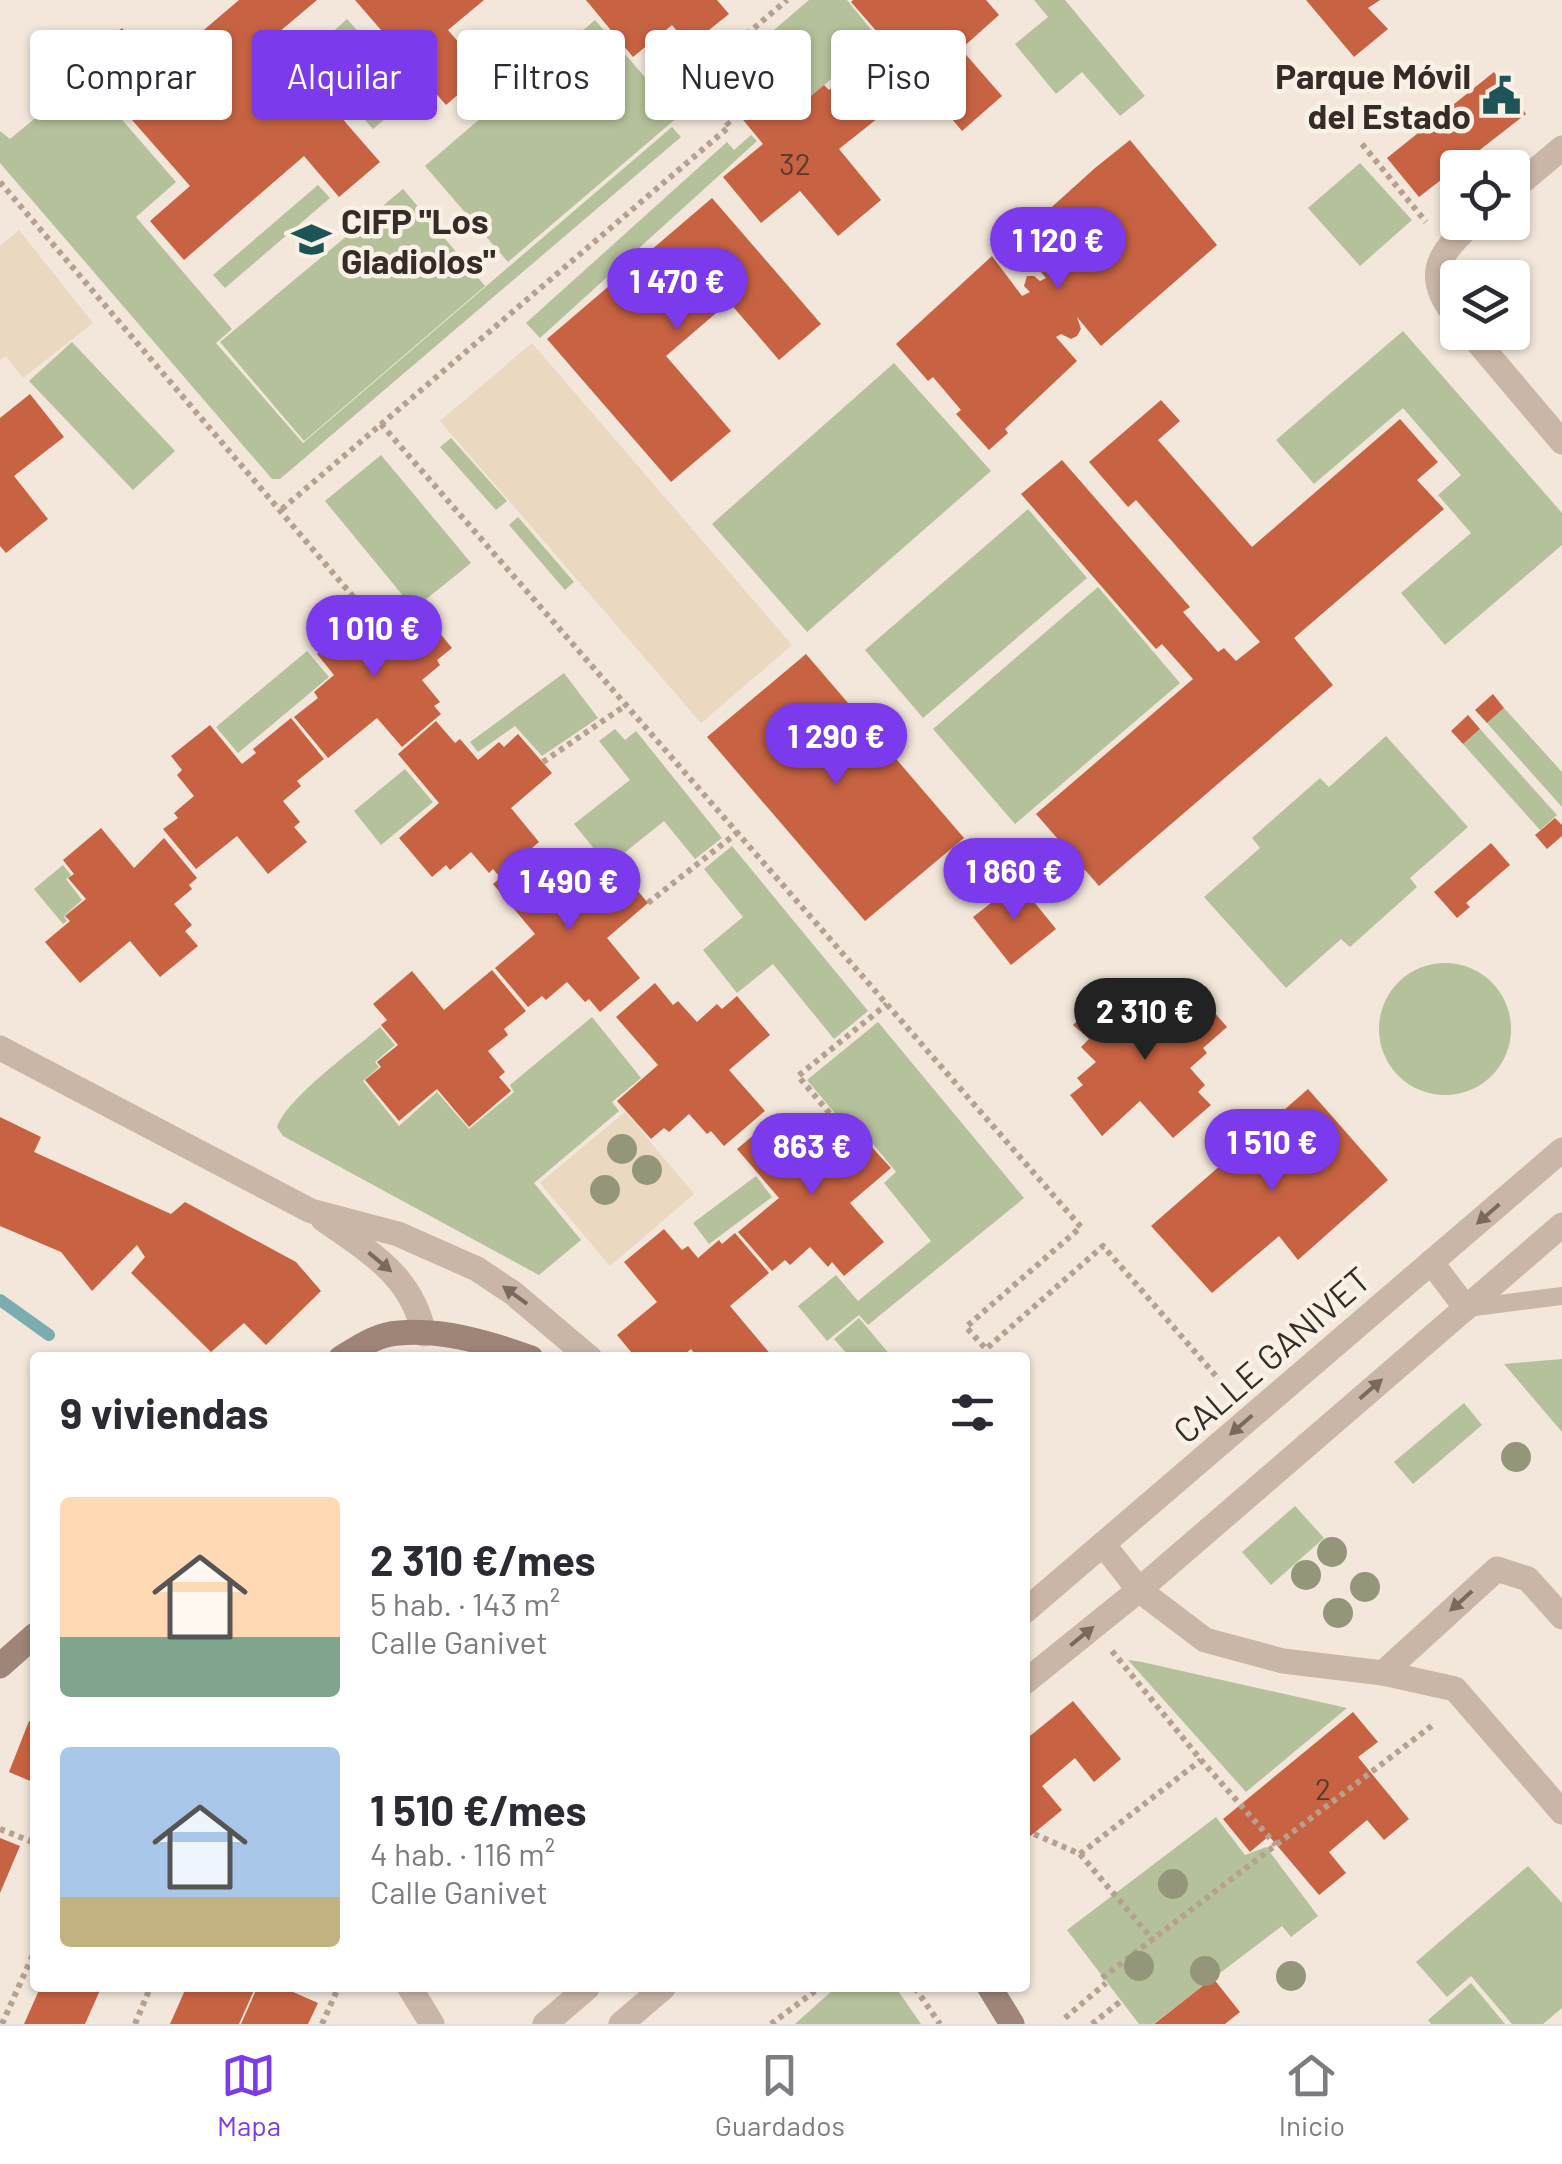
<!DOCTYPE html>
<html lang="es">
<head>
<meta charset="utf-8">
<style>
	body { margin:0; font-family:Barlow,sans-serif; background:#f2f2f3; color:#2b2b33; height:100vh; display:flex; flex-direction:column; font-size:38px; white-space:nowrap }
	* { box-sizing:border-box; margin:0 }
	p { font-size:32px; color:#7c7c81 }
	.icon { flex:none; width:55px; height:55px; fill:none; stroke:currentColor; stroke-width:2; stroke-linecap:round; stroke-linejoin:round }
	.map { position:relative; flex:1; overflow:hidden }
	.panel { position:absolute; left:30px; top:1352px; width:1000px; height:640px; display:flex; flex-direction:column; background:#fff; border-radius:10px; box-shadow:0 2px 8px #0004 }
	.panel>* { flex:none }
	.top-card { position:absolute; left:30px; top:30px; width:1000px; height:90px; display:flex; gap:20px }
	.fabs { position:absolute; left:1440px; top:150px; display:grid; gap:20px }
	.fabs a { display:grid; place-items:center; width:90px; height:90px; border-radius:10px; background:#fff; box-shadow:0 2px 8px #0004; font-size:50px }
	.price { position:absolute; translate:-50% -85px; padding:0 22px; border-radius:35px; background:#7c3aed; color:#fff; font-size:32px; line-height:65px; filter:drop-shadow(0 2px 5px #0008) }
	.price::after { content:''; position:absolute; left:50%; top:60px; width:30px; height:22px; margin-left:-15px; background:inherit; clip-path:polygon(0 0,100% 0,50% 100%) }
	.price.on { background:#222; color:#fff }
	ul { padding:0; list-style:none }
	li { display:flex; align-items:center; gap:30px; height:250px; padding:0 30px }
	li span { display:grid; place-items:center; flex:none; width:280px; height:200px; border-radius:10px; color:#555 }
	li>.icon { margin-inline-start:auto }
	span .icon { width:120px; height:120px; fill:#fffc; stroke-width:1 }
	li b { font-size:42px }
	h2 { display:flex; justify-content:space-between; align-items:center; height:120px; padding:0 30px; font-size:42px }
	.chip { padding:0 35px; border-radius:10px; background:#fff; box-shadow:0 2px 8px #0004; font-size:35px; line-height:90px }
	.chip.on { background:#7c3aed; color:#fff }
	.tabs { display:flex; justify-content:space-around; align-items:center; height:140px; border-top:2px solid #e1e1e2; background:#fff; font-size:28px; color:#7c7c81 }
	.tabs a { display:grid; justify-items:center; gap:5px }
	.tabs .on { color:#7c3aed }
	.map>svg:first-child { display:block }
	.green { fill:#b4c19a }
	.plaza { fill:#ead8c1 }
	.lines { fill:none; stroke-linecap:round; stroke-linejoin:round }
	.stream { stroke:#79adaf; stroke-width:12 }
	.building { fill:#c76342 }
	.path { stroke:#b6a090; stroke-width:6; stroke-dasharray:5 5; stroke-linecap:butt }
	.service { stroke:#cab6a6; stroke-width:18 }
	.minor { stroke:#cab6a6; stroke-width:25 }
	.tertiary { stroke:#cab6a6; stroke-width:25 }
	.secondary { stroke:#9e8577; stroke-width:25 }
	.tree { fill:#939679 }
	.oneway { fill:#796a60 }
	.labels { text-anchor:middle; dominant-baseline:central; stroke-width:9; stroke-linejoin:round; paint-order:stroke }
	.number-label { font-size:30px; fill:#5a3a2e }
	.poi-label { font-size:35px; font-weight:bold; fill:#362c27; stroke:#f9f1e6; text-anchor:end }
	.street-label { font-size:35px; fill:#362c27; stroke:#f9f1e6 }
</style>
</head>
<body>
<div class="map">
<svg width="1562" height="2024" viewBox="0 0 1562 2024">
	<rect width="100%" height="100%" fill="#f2e7da"/>
	<!-- green -->
	<g class="green">
		<path d="M809,0H847L878,38L807,100L775,63L734,99L717,79Z"/>
		<path d="M1034,0H1065L1145,96L1120,116L1082,72L1056,94L1015,44L1048,17Z"/>
		<path d="M347,19L414,94L373,129L307,55Z"/>
		<path d="M595,20L679,116L508,262L425,166Z"/>
		<path d="M85,77L176,182L136,217L232,329L216,343L303,443L672,127L681,137L280,479H272L0,163V131L10,139Z"/>
		<path d="M751,135L757,141L540,338L526,323L727,142L734,150Z"/>
		<path d="M1360,163L1412,220L1360,266L1308,208Z"/>
		<path d="M318,185L330,198L225,288L213,275Z"/>
		<path d="M403,189L485,286L304,441L220,342Z"/>
		<path d="M1403,331L1562,513V545L1445,645L1401,593L1471,533L1438,495L1461,475L1403,408L1314,484L1276,440Z"/>
		<path d="M72,342L175,451L133,490L29,381Z"/>
		<path d="M894,363L991,471L807,632L712,524Z"/>
		<path d="M451,438L507,501L496,510L440,447Z"/>
		<path d="M381,455L471,563L414,609L325,501Z"/>
		<path d="M1028,509L1087,578L923,718L865,650Z"/>
		<path d="M518,517L574,582L565,590L509,525Z"/>
		<path d="M1098,587L1180,683L1015,824L933,729Z"/>
		<path d="M307,651L329,677L238,753L216,727Z"/>
		<path d="M564,673L598,718L542,756L515,726L478,752L470,742Z"/>
		<path d="M1504,708L1562,772V807L1487,723Z"/>
		<path d="M615,729L625,740L636,731L722,838L695,859L664,821L608,866L574,824L630,780L599,741Z"/>
		<path d="M1480,729L1557,815L1540,830L1463,744Z"/>
		<path d="M1386,736L1468,827L1410,878L1417,887L1350,947L1341,939L1286,988L1204,897L1260,848L1252,838L1320,778L1329,787Z"/>
		<path d="M405,769L433,802L381,845L354,811Z"/>
		<path d="M732,846L868,1011L834,1039L773,964L737,993L703,950L743,917L704,869Z"/>
		<path d="M63,865L71,875L66,879L82,900L64,916L67,921L63,924L34,889Z"/>
		<circle cx="1445" cy="1029" r="66"/>
		<path d="M592,1017L641,1078L612,1102L619,1111L534,1183L581,1240L539,1275L283,1136L277,1127C288,1097 354,1050 380,1027L395,1045L375,1062L379,1067L363,1081L399,1126L437,1092L469,1129L514,1092L510,1085Z"/>
		<path d="M878,1022L1024,1198L868,1325L859,1315L827,1341L798,1306L836,1275L858,1301L931,1241L884,1183L896,1172L857,1124L849,1130L807,1080Z"/>
		<path d="M756,1176L772,1197L709,1244L693,1223Z"/>
		<path d="M859,1318L891,1356L889,1357H850L834,1339Z"/>
		<path d="M1562,1359V1432L1504,1364Z"/>
		<path d="M1464,1403L1482,1425L1413,1484L1394,1462Z"/>
		<path d="M1295,1506L1324,1538L1271,1585L1242,1552Z"/>
		<path d="M1128,1660L1142,1662L1347,1708L1246,1792Z"/>
		<path d="M1216,1817L1245,1855L1266,1847L1318,1916L1291,1937L1282,1926L1153,2024H1139L1067,1930Z"/>
		<path d="M1528,1866L1562,1903V2008L1543,2024H1512L1471,1976L1447,1997L1416,1962Z"/>
		<path d="M1471,1983L1505,2024H1431L1428,2020Z"/>
		<path d="M835,1988H896L921,2024H795Z"/>
	</g>
	<!-- plaza -->
	<g class="plaza">
		<path d="M19,230L93,323L23,378L6,356L0,360V246Z"/>
		<path d="M532,343L792,645L701,723L440,421Z"/>
		<path d="M625,1112L694,1194L610,1266L540,1183Z"/>
	</g>
	<g class="lines">
		<!-- stream -->
		<path class="stream" d="M0,1300L49,1335"/>
	</g>
	<!-- building -->
	<g class="building">
		<path d="M239,0H317L272,38L380,162L339,197L304,156L184,260L150,221L190,186L82,63L122,28L158,69Z"/>
		<path d="M355,0H484L448,30L484,72L446,105Z"/>
		<path d="M586,0H717L729,14L689,46L672,25L633,57Z"/>
		<path d="M853,0H986L999,15L961,49L1002,96L962,131L941,106L936,110L919,91L900,108L896,102L880,116L855,87L878,118L839,149L881,200L838,236L800,191L761,223L723,177L763,144L730,104L771,71L784,85L788,82L804,102L824,85L829,90L846,77L886,42L851,2Z"/>
		<path d="M1306,0H1380L1368,8L1388,29L1354,57Z"/>
		<path d="M1494,72L1526,114L1419,197L1387,158Z"/>
		<path d="M1130,140L1217,245L1101,346L1077,317L1081,329L1077,336L1071,339L1061,334L1056,337L1077,361L1005,429L1008,433L989,450L956,414L961,410L933,377L928,381L896,344L992,256L1022,296L1030,292L1024,286L1027,276H1034L1040,281L1046,278L1014,241L1095,168Z"/>
		<path d="M712,198L821,324L779,360L729,302L666,356L731,431L671,482L547,339Z"/>
		<path d="M30,394L64,437L14,476L48,519L6,553L0,546V418Z"/>
		<path d="M1161,400L1180,421L1158,440L1252,547L1400,419L1438,462L1417,480L1444,509L1294,638L1333,685L1099,886L1036,814L1193,679L1162,644L1156,649L1021,494L1062,460L1190,607L1183,612L1218,652L1224,648L1236,661L1260,642L1136,500L1128,507L1089,462Z"/>
		<path d="M349,605L382,644L396,632L393,629L420,609L452,648L437,660L440,665L422,680L440,702L434,706L441,714L402,747L377,718L328,758L294,717L318,698L314,692L334,675L317,654L322,650L311,636Z"/>
		<path d="M806,654L964,838L865,921L707,737Z"/>
		<path d="M1493,694L1504,708L1487,723L1475,710Z"/>
		<path d="M1468,715L1480,729L1463,744L1451,731Z"/>
		<path d="M291,718L324,759L297,781L301,786L283,801L300,822L294,827L307,842L268,874L237,836L196,869L163,829L178,818L174,813L194,796L177,775L182,770L171,756L210,725L242,764L256,753L253,749Z"/>
		<path d="M436,721L455,743L460,739L478,760L499,742L504,747L518,734L552,773L511,808L539,842L499,876L493,869L489,873L471,852L450,870L446,865L432,877L399,838L439,803L398,754Z"/>
		<path d="M1555,818L1562,825V836L1547,849L1535,835Z"/>
		<path d="M101,828L134,868L164,838L197,878L189,885L192,889L174,904L192,925L185,931L198,946L160,977L130,941L80,983L45,942L70,921L65,916L86,899L68,878L74,874L63,860Z"/>
		<path d="M1491,843L1510,865L1466,903L1470,907L1457,918L1434,892Z"/>
		<path d="M532,851L551,873L556,869L574,890L595,872L599,876L614,863L648,903L607,938L640,978L600,1012L589,999L585,1002L567,982L546,1000L542,996L528,1007L495,968L535,934L493,884Z"/>
		<path d="M1018,882L1056,929L1011,965L973,917Z"/>
		<path d="M492,970L526,1011L504,1029L508,1035L488,1051L505,1072L499,1077L511,1091L469,1127L437,1089L399,1121L365,1080L381,1067L377,1062L398,1045L381,1025L387,1020L373,1004L412,971L444,1010Z"/>
		<path d="M655,983L673,1005L678,1001L697,1022L717,1004L722,1009L737,996L770,1035L729,1070L765,1111L724,1146L711,1131L707,1134L689,1114L669,1132L664,1128L651,1139L617,1101L658,1065L616,1017Z"/>
		<path d="M1112,989L1146,1030L1194,989L1227,1027L1203,1048L1207,1053L1190,1068L1205,1085L1198,1092L1211,1105L1173,1138L1140,1101L1102,1136L1070,1095L1083,1085L1077,1078L1096,1062L1081,1047L1089,1039L1073,1025Z"/>
		<path d="M1308,1089L1388,1180L1298,1260L1279,1236L1212,1293L1151,1226Z"/>
		<path d="M776,1116L794,1138L799,1134L817,1155L838,1136L843,1141L855,1129L891,1168L850,1203L884,1242L844,1276L832,1262L828,1267L810,1247L790,1265L785,1260L772,1271L738,1232L779,1198L737,1149Z"/>
		<path d="M0,1117L41,1137L34,1152L171,1214L185,1202L296,1262L321,1291L266,1345L244,1323L211,1352L131,1273L145,1257L137,1245L92,1291L61,1252L0,1226Z"/>
		<path d="M664,1229L682,1250L688,1246L698,1258L719,1240L722,1244L735,1233L769,1273L730,1306L772,1356L769,1358H698L691,1349L680,1358H636L617,1335L657,1302L624,1262Z"/>
		<path d="M1073,1701L1121,1759L1094,1782L1075,1758L1042,1786L1062,1810L1028,1838L1025,1834V1740Z"/>
		<path d="M1353,1712L1378,1742L1358,1757L1409,1819L1384,1840L1367,1820L1329,1852L1346,1873L1319,1895L1269,1836L1250,1852L1223,1819Z"/>
		<path d="M29,1721L35,1723V1783L9,1772Z"/>
		<path d="M0,1838L20,1846L0,1893Z"/>
		<path d="M1213,1978L1240,2012L1225,2024H1154Z"/>
		<path d="M40,1988H101L85,2024H24Z"/>
		<path d="M186,1988H255L239,2024H170Z"/>
		<path d="M257,1988H284L318,2003L308,2024H241Z"/>
	</g>
	<g class="lines">
		<!-- path -->
		<g class="path">
			<path d="M1362,144L1426,222"/>
			<path d="M0,182L356,600"/>
			<path d="M381,424L1081,1227L966,1327L986,1349L1103,1246L1229,1391"/>
			<path d="M282,509L730,126L692,81L787,0"/>
			<path d="M543,762L626,705"/>
			<path d="M648,903L738,832"/>
			<path d="M849,1136L798,1076L887,1004"/>
			<path d="M1112,1651L1201,1760L1276,1845"/>
			<path d="M0,1829L35,1843"/>
			<path d="M1025,1830L1080,1854L1201,1760"/>
			<path d="M1080,1854L1153,1940"/>
			<path d="M1102,1978L1434,1724"/>
			<path d="M915,1988L940,2024"/>
			<path d="M1065,2018L1106,1983"/>
			<path d="M2,2024L35,1950"/>
			<path d="M135,2024L150,1988"/>
			<path d="M322,2024L338,1988"/>
			<path d="M771,2024L819,1988"/>
			<path d="M1092,2024L1121,2001"/>
		</g>
		<!-- service -->
		<path class="service" d="M1467,1308L1562,1296"/>
		<!-- minor -->
		<g class="minor">
			<path d="M1512,190L1562,148"/>
			<path d="M1458,319C1422,277 1437,254 1474,222"/>
			<path d="M1469,332L1562,442"/>
			<path d="M1139,1590L1205,1640L1283,1661L1383,1673"/>
			<path d="M1562,1617L1528,1579L1497,1569L1383,1673L1455,1689L1562,1812"/>
			<path d="M410,1988L432,2024"/>
			<path d="M545,2024L587,1988"/>
			<path d="M621,2024L663,1988"/>
		</g>
		<!-- tertiary -->
		<g class="tertiary">
			<path d="M0,1048L311,1211L398,1234L477,1269L513,1293L590,1358"/>
			<path d="M323,1219C369,1252 412,1275 424,1334"/>
			<path d="M1431,1262L1466,1308"/>
			<path d="M1103,1544L1139,1590"/>
			<path d="M1025,1611L1562,1150"/>
			<path d="M1025,1682L1139,1590L1562,1225"/>
		</g>
		<!-- secondary -->
		<g class="secondary">
			<path d="M341,1358C359,1347 377,1334 399,1333C443,1329 490,1343 531,1358"/>
			<path d="M0,1666L35,1635"/>
			<path d="M990,1988L1012,2024"/>
		</g>
	</g>
	<!-- trees -->
	<g class="tree">
		<circle cx="622" cy="1149" r="15"/>
		<circle cx="647" cy="1170" r="15"/>
		<circle cx="605" cy="1190" r="15"/>
		<circle cx="1516" cy="1457" r="15"/>
		<circle cx="1332" cy="1552" r="15"/>
		<circle cx="1306" cy="1575" r="15"/>
		<circle cx="1365" cy="1587" r="15"/>
		<circle cx="1338" cy="1613" r="15"/>
		<circle cx="1173" cy="1884" r="15"/>
		<circle cx="1139" cy="1966" r="15"/>
		<circle cx="1205" cy="1971" r="15"/>
		<circle cx="1291" cy="1976" r="15"/>
	</g>
	<!-- one-way arrows -->
	<defs><path id="oneway-solid" d="M-6-.8H1V-3.2L6.5 0L1 3.2V.8H-6Z" transform="scale(2.5)"/></defs>
	<g class="oneway">
		<use href="#oneway-solid" transform="translate(1488 1214) rotate(139)"/>
		<use href="#oneway-solid" transform="translate(380 1262) rotate(40)"/>
		<use href="#oneway-solid" transform="translate(515 1295) rotate(-144)"/>
		<use href="#oneway-solid" transform="translate(1371 1389) rotate(-41)"/>
		<use href="#oneway-solid" transform="translate(1241 1425) rotate(139)"/>
		<use href="#oneway-solid" transform="translate(1461 1601) rotate(138)"/>
		<use href="#oneway-solid" transform="translate(1082 1636) rotate(-39)"/>
	</g>
	<!-- icons -->
	<defs>
		<symbol id="civic-bare" viewBox="-9 -9 18 18"><path d="M-.6-6.5H3V-4.5H.6V-3L4-1V1h2V6H-6V1h2V-1L-.6-3ZM-1.2 2.5V6h2.4V2.5Z" fill="#1c5458" stroke="#f9f1e6" stroke-width="2.5" paint-order="stroke"/></symbol>
		<symbol id="school-bare" viewBox="-9 -9 18 18"><path d="M0-5L7-2L0 1L-7-2ZM-4 1L0 2.5L4 1V4Q0 6-4 4Z" fill="#1c5458" stroke="#f9f1e6" stroke-width="2.5" paint-order="stroke"/></symbol>
	</defs>
	<g fill-rule="evenodd">
		<use href="#civic-bare" x="1474" y="68" width="55" height="55"/>
		<use href="#school-bare" x="284" y="212" width="55" height="55"/>
	</g>
	<g class="labels">
		<!-- number labels -->
		<g class="number-label">
			<text x="795" y="163">32</text>
			<text x="1323" y="1788">2</text>
		</g>
		<!-- poi labels -->
		<g class="poi-label">
			<text x="1471" y="75">Parque Móvil<tspan x="1471" dy="40">del Estado</tspan></text>
			<text x="341" y="220" text-anchor="start">CIFP "Los<tspan x="341" dy="40">Gladiolos"</tspan></text>
		</g>
		<!-- street labels -->
		<g class="street-label">
			<text transform="translate(1271 1354) rotate(-41)">CALLE GANIVET</text>
		</g>
	</g>
</svg>
<div class="fabs">
<a><svg class="icon" aria-label="locate" viewBox="0 0 24 24"><circle cx="12" cy="12" r="6"/><path d="M12 2v4M12 18v4M2 12h4M18 12h4"/></svg></a>
<a><svg class="icon" aria-label="layers" viewBox="0 0 24 24"><path d="M12 4l9 5-9 5-9-5zM3 14l9 5 9-5"/></svg></a>
</div>
<b class="price" style="left:1058px;top:292px">1 120 €</b>
<b class="price" style="left:677px;top:333px">1 470 €</b>
<b class="price" style="left:374px;top:680px">1 010 €</b>
<b class="price" style="left:836px;top:788px">1 290 €</b>
<b class="price" style="left:1014px;top:923px">1 860 €</b>
<b class="price" style="left:569px;top:933px">1 490 €</b>
<b class="price on" style="left:1145px;top:1063px">2 310 €</b>
<b class="price" style="left:1272px;top:1194px">1 510 €</b>
<b class="price" style="left:812px;top:1198px">863 €</b>
<div class="top-card">
<a class="chip">Comprar</a>
<a class="chip on">Alquilar</a>
<a class="chip">Filtros</a>
<a class="chip">Nuevo</a>
<a class="chip">Piso</a>
</div>
<section class="panel">
<h2>9 viviendas<svg class="icon" aria-label="filters" viewBox="0 0 24 24"><path d="M4 7h16M4 17h16"/><circle cx="9" cy="7" r="2"/><circle cx="15" cy="17" r="2"/></svg></h2>
<ul>
<li><span style="background:linear-gradient(#ffd9b3 70%,#7fa58c 0)"><svg class="icon" aria-label="home" viewBox="0 0 24 24"><path d="M3 11l9-7 9 7M6 9v11h12V9"/></svg></span><div><b>2 310 €/mes</b><p>5 hab. · 143 m²</p><p>Calle Ganivet</p></div></li>
<li><span style="background:linear-gradient(#a9c7e8 75%,#c2b280 0)"><svg class="icon" aria-label="home" viewBox="0 0 24 24"><path d="M3 11l9-7 9 7M6 9v11h12V9"/></svg></span><div><b>1 510 €/mes</b><p>4 hab. · 116 m²</p><p>Calle Ganivet</p></div></li>
</ul>
</section>
</div>
<nav class="tabs">
<a class="on"><svg class="icon" aria-label="map" viewBox="0 0 24 24"><path d="M3 6l6-2 6 2 6-2v14l-6 2-6-2-6 2zM9 4v14M15 6v14"/></svg>Mapa</a>
<a><svg class="icon" aria-label="saved" viewBox="0 0 24 24"><path d="M7 4h10v16l-5-4-5 4z"/></svg>Guardados</a>
<a><svg class="icon" aria-label="home" viewBox="0 0 24 24"><path d="M3 11l9-7 9 7M6 9v11h12V9"/></svg>Inicio</a>
</nav>
</body>
</html>
